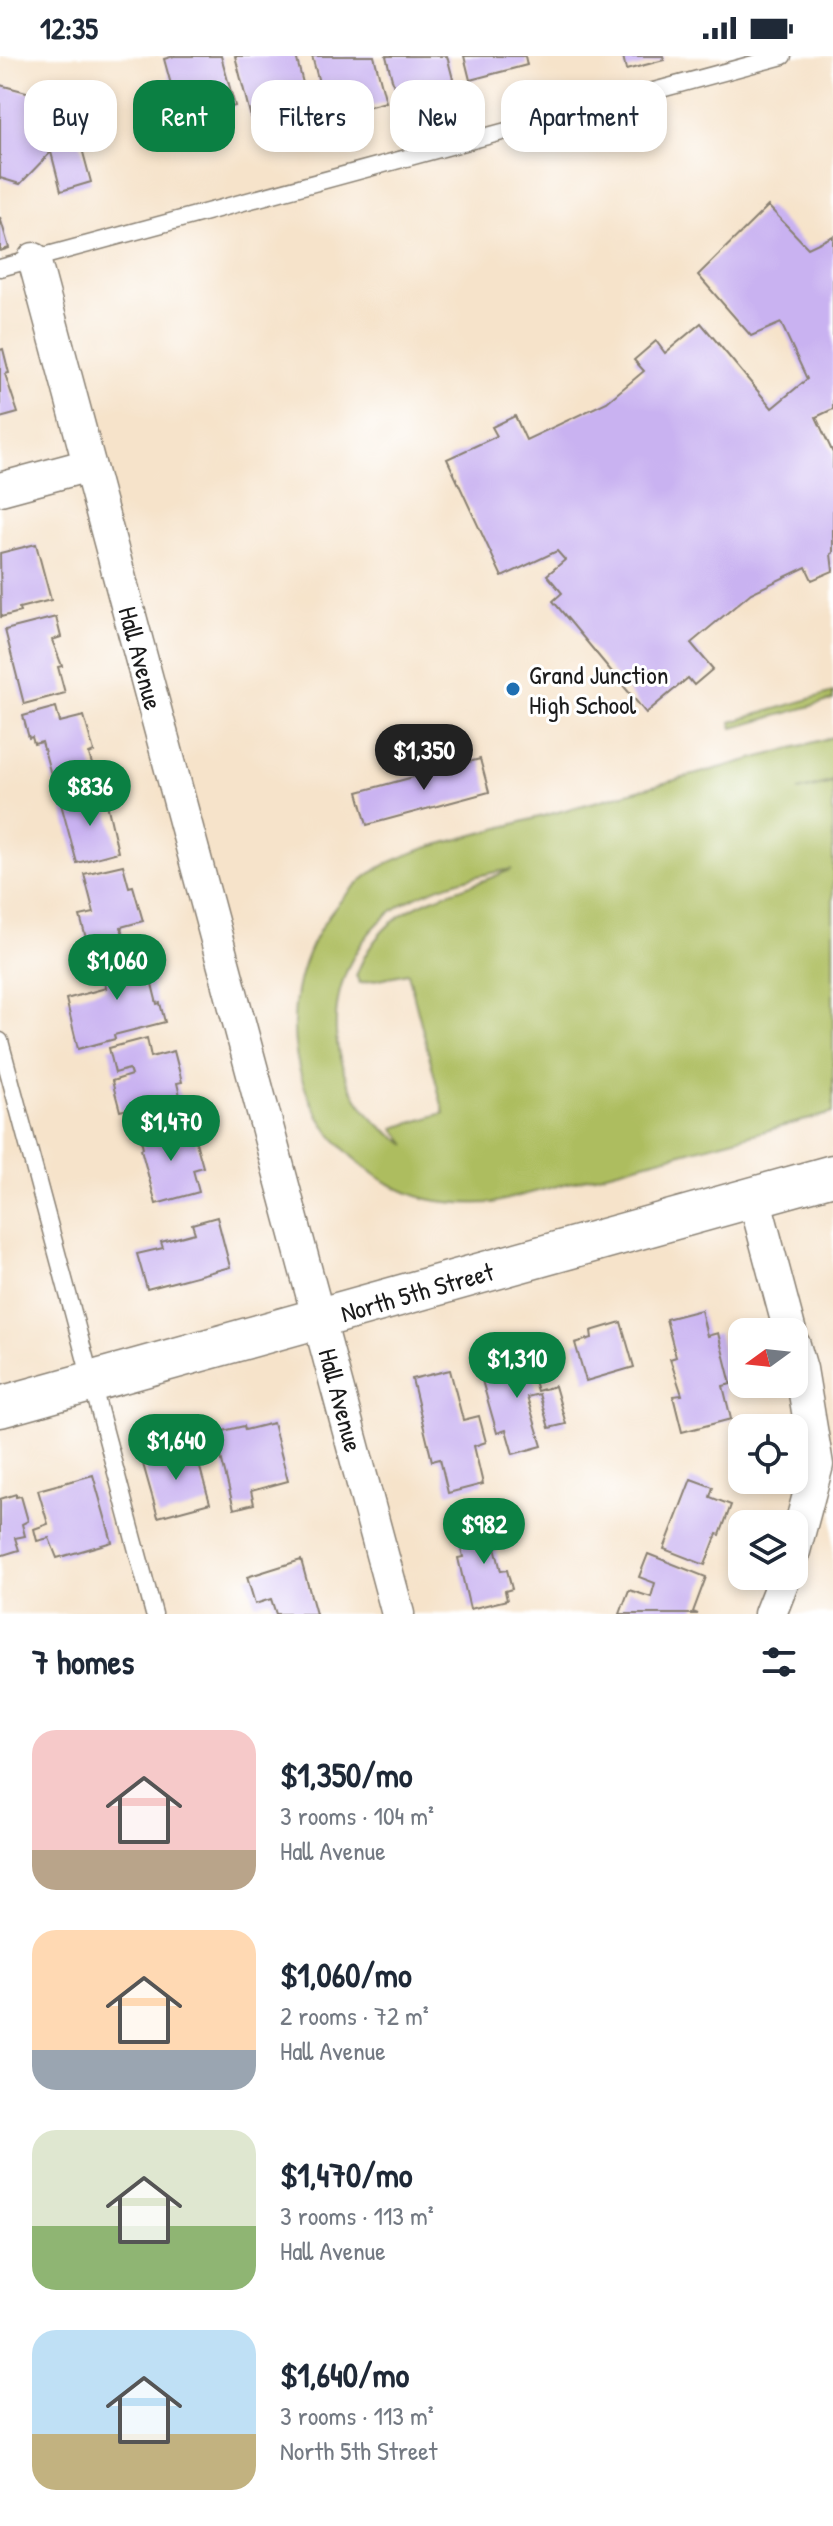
<!DOCTYPE html>
<html lang="en">
<head>
<meta charset="utf-8">
<style>
	body { margin:0; font-family:"Patrick Hand",sans-serif; background:#f6f6f7; color:#1f2937; height:100vh; display:flex; flex-direction:column; font-size:30px; white-space:nowrap }
	* { box-sizing:border-box; margin:0 }
	p { font-size:26px; color:#747a83 }
	.icon { flex:none; width:44px; height:44px; fill:none; stroke:currentColor; stroke-width:2; stroke-linecap:round; stroke-linejoin:round }
	.map { position:relative; height:1558px; overflow:hidden }
	.panel { display:flex; flex-direction:column; background:#fff; flex:1 }
	.panel>* { flex:none }
	.top-card { position:absolute; left:24px; top:24px; width:786px; height:72px; display:flex; gap:16px }
	.needle { width:52px; rotate:255deg }
	.controls { position:absolute; left:728px; top:1262px; display:grid; gap:16px }
	.controls a { display:grid; place-items:center; width:80px; height:80px; border-radius:16px; background:#fff; box-shadow:0 4px 12px #0003; font-size:40px }
	.price { position:absolute; translate:-50% -68px; padding:0 18px; border-radius:28px; background:#0b8043; color:#fff; font-size:26px; line-height:52px; filter:drop-shadow(0 2px 4px #0008) }
	.price::after { content:''; position:absolute; left:50%; top:48px; width:24px; height:18px; margin-left:-12px; background:inherit; clip-path:polygon(0 0,100% 0,50% 100%) }
	.price.active { background:#222; color:#fff }
	ul { padding:0; list-style:none }
	li { display:flex; align-items:center; gap:24px; height:200px; padding:0 32px }
	li span { display:grid; place-items:center; flex:none; width:224px; height:160px; border-radius:24px; color:#555 }
	li>.icon { margin-inline-start:auto }
	span .icon { width:96px; height:96px; fill:#fffc; stroke-width:1 }
	li b { font-size:34px }
	h2 { display:flex; justify-content:space-between; align-items:center; height:96px; padding:0 32px; font-size:34px }
	.chip { padding:0 28px; border-radius:24px; background:#fff; box-shadow:0 4px 12px #0003; font-size:28px; line-height:72px }
	.chip.active { background:#0b8043; color:#fff }
	.status { display:flex; justify-content:space-between; align-items:center; height:56px; padding:0 40px; background:#fff; direction:ltr }
	.status svg { height:22px; fill:currentColor }
	.map>svg:first-child { display:block }
	.green { fill:#adbd5f; stroke:#646c3e; stroke-width:2; fill-rule:evenodd }
	.building { fill:#c9b2f1 }
	.lines { fill:none; stroke-linecap:round; stroke-linejoin:round }
	.service-casing { stroke:#898073; stroke-width:19 }
	.minor-casing { stroke:#898073; stroke-width:35 }
	.tertiary-casing { stroke:#898073; stroke-width:43 }
	.service { stroke:#fff; stroke-width:16 }
	.minor { stroke:#fff; stroke-width:32 }
	.tertiary { stroke:#fff; stroke-width:40 }
	.poi-dot { fill:#1f6fb2; stroke:#fff; stroke-width:3 }
	.labels { text-anchor:middle; dominant-baseline:central; stroke-width:6; stroke-linejoin:round; paint-order:stroke }
	.street-label { font-size:26px; fill:#1c1c1c; stroke:#fff }
	.poi-label { font-size:26px; fill:#1c1c1c; stroke:#fff; text-anchor:start }
</style>
</head>
<body>
<div class="status"><b>12:35</b><svg viewBox="0 0 49 12"><path d="M0 12V9h3v3zM5 12V6h3v6zM10 12V3h3v9zM15 12V0h3v12zM26 1h20v11H26zM47 4h2v5h-2z"/></svg></div>
<div class="map">
<svg width="833" height="1558" viewBox="0 0 833 1558">
	<rect width="100%" height="100%" fill="#fff"/>
	<filter id="ink" filterUnits="userSpaceOnUse"><feTurbulence type="fractalNoise" baseFrequency=".0125" numOctaves="2"/><feDisplacementMap in="SourceGraphic" scale="16" xChannelSelector="R" yChannelSelector="G"/><feConvolveMatrix kernelMatrix="1 2 1 2 8 2 1 2 1" color-interpolation-filters="sRGB"/></filter>
	<filter id="wash" filterUnits="userSpaceOnUse"><feTurbulence type="fractalNoise" baseFrequency=".006" numOctaves="4" result="noise"/><feDisplacementMap in="SourceGraphic" scale="32" xChannelSelector="R" yChannelSelector="G"/><feGaussianBlur stdDeviation="1.8" result="paint"/><feColorMatrix in="noise" values="0 0 0 0 0 0 0 0 0 0 0 0 0 0 0 0 0 1.4 0 .05"/><feComposite in="paint" operator="in"/></filter>
	<g filter="url(#wash)">
		<rect width="100%" height="100%" fill="#f6e3ca"/>
		<!-- green -->
		<g class="green">
			<path d="M833,636V644L733,672L731,666Z"/>
			<path d="M833,681V725L798,735L833,727V1057L493,1147C470,1148 449,1148 427,1143C395,1135 367,1116 344,1093C268,1016 281,887 366,821C383,807 405,800 426,792ZM512,813C447,843 385,841 356,920L360,927L408,917L444,1057L394,1072L407,1089C392,1079 376,1069 365,1054C317,992 330,904 391,856C420,833 476,819 512,813Z"/>
		</g>
		<g id="blocks">
			<!-- building -->
			<g class="building">
				<path d="M174,0H221L235,50L181,65L164,3Z"/>
				<path d="M235,0H296L313,66L256,81Z"/>
				<path d="M312,0H374L386,46L328,61Z"/>
				<path d="M386,0H447L454,27L397,43Z"/>
				<path d="M464,0H525L527,9L470,24Z"/>
				<path d="M623,0H663L664,4L626,14Z"/>
				<path d="M0,29L42,40L43,43L67,37L91,126L61,135L51,96L20,128L0,122Z"/>
				<path d="M768,150L808,192L833,180V353L816,361L833,397V497L831,498L833,515L812,524L806,511L751,537L691,587L713,613L694,629L688,622L646,657L553,545L562,537L547,519L565,504L557,495L502,521L447,403L497,380L492,371L515,360L526,384L607,346L644,315L634,304L656,285L665,297L701,267L772,352L807,323L781,267L751,280L698,219Z"/>
				<path d="M0,161L9,192L0,195Z"/>
				<path d="M3,293L9,317L5,318L18,357L0,362V294Z"/>
				<path d="M36,488L51,544L19,552L20,556L1,561L0,497Z"/>
				<path d="M56,561L61,581L52,584L62,610L58,611L65,637L24,648L5,574Z"/>
				<path d="M56,651L60,666L84,660L94,696L89,698L94,715L53,726L42,686L34,688L32,681L29,682L23,660Z"/>
				<path d="M480,703L489,736L367,769L358,736Z"/>
				<path d="M101,738L102,740L105,739L118,796L77,807L61,748Z"/>
				<path d="M123,809L129,831L133,830L143,865L121,871L125,888L90,897L80,860L94,857L84,818Z"/>
				<path d="M147,894L155,926L152,928L157,948L160,947L165,966L114,979L115,983L78,993L66,943L106,932L99,906Z"/>
				<path d="M147,982L151,1001L174,995L182,1026L177,1027L181,1044L140,1055L139,1050L120,1055L112,1025L131,1019L129,1013L115,1017L109,992Z"/>
				<path d="M175,1068L179,1083L194,1079L203,1111L193,1114L199,1136L156,1148L141,1093L143,1092L140,1077Z"/>
				<path d="M217,1161L230,1211L147,1233L137,1198L163,1192L161,1186L195,1177L192,1168Z"/>
				<path d="M701,1254L707,1280L718,1277L731,1328L723,1330L731,1363L682,1376L673,1340L682,1339L670,1303L676,1301L666,1263Z"/>
				<path d="M621,1266L634,1311L586,1325L575,1287L592,1282L591,1275Z"/>
				<path d="M525,1293L537,1335L555,1330L566,1368L549,1372L539,1338L527,1341L542,1390L513,1398L506,1374L497,1377L477,1307Z"/>
				<path d="M450,1314L463,1364L479,1360L486,1386L474,1390L483,1428L448,1437L440,1403L432,1405L412,1323Z"/>
				<path d="M273,1367L288,1425L251,1435L254,1448L234,1453L215,1377L244,1370L245,1374Z"/>
				<path d="M194,1391L210,1447L158,1461L143,1408L157,1404L156,1401Z"/>
				<path d="M93,1419L112,1486L57,1502L49,1482L37,1485L34,1473L48,1468L38,1434Z"/>
				<path d="M691,1423L713,1431L710,1441L731,1449L720,1479L717,1478L705,1509L664,1493Z"/>
				<path d="M16,1438V1441L21,1440L28,1465L22,1468L25,1480L15,1482L19,1494L0,1500V1443Z"/>
				<path d="M508,1467L513,1486L495,1491L501,1515L507,1514L512,1533L505,1535L507,1544L470,1553L458,1502L463,1501L458,1479Z"/>
				<path d="M648,1498L706,1521L693,1556L698,1558H620L629,1534L651,1541L655,1527L639,1521Z"/>
				<path d="M301,1504L316,1558H276L271,1543L255,1548L247,1521Z"/>
			</g>
		</g>
	</g>
	<g filter="url(#ink)">
		<use href="#blocks" fill-opacity="0" stroke="#898073" stroke-width="2"/>
		<g class="lines">
			<defs>
				<g id="service">
					<path d="M0,212L783,0"/>
					<path d="M0,985L154,1558"/>
				</g>
				<g id="minor">
					<path d="M34,203L398,1558"/>
					<path d="M0,433L89,409"/>
					<path d="M754,1141L790,1276"/>
					<path d="M794,1289L801,1313L817,1409L794,1495"/>
					<path d="M770,1558L785,1520"/>
				</g>
				<path id="tertiary" d="M0,1351L833,1119"/>
			</defs>
			<!-- service casing -->
			<use href="#service" class="service-casing"/>
			<!-- minor casing -->
			<use href="#minor" class="minor-casing"/>
			<!-- tertiary casing -->
			<use href="#tertiary" class="tertiary-casing"/>
			<!-- service -->
			<use href="#service" class="service"/>
			<!-- minor -->
			<use href="#minor" class="minor"/>
			<!-- tertiary -->
			<use href="#tertiary" class="tertiary"/>
		</g>
	</g>
	<!-- markers -->
	<circle class="poi-dot" cx="513" cy="633" r="8"/>
	<g class="labels">
		<!-- street labels -->
		<g class="street-label">
			<text transform="translate(141 602) rotate(75)">Hall Avenue</text>
			<text transform="translate(417 1236) rotate(-16)">North 5th Street</text>
			<text transform="translate(341 1344) rotate(75)">Hall Avenue</text>
		</g>
		<!-- poi labels -->
		<g class="poi-label">
			<text x="529" y="618">Grand Junction<tspan x="529" dy="30">High School</tspan></text>
		</g>
	</g>
</svg>
<div class="controls">
<a><svg class="needle" viewBox="-14 -14 28 28"><path d="M0-13l5 13h-10z" fill="#e53935"/><path d="M0 13l5-13h-10z" fill="#747a83"/></svg></a>
<a><svg class="icon" aria-label="locate" viewBox="0 0 24 24"><circle cx="12" cy="12" r="6"/><path d="M12 2v4M12 18v4M2 12h4M18 12h4"/></svg></a>
<a><svg class="icon" aria-label="layers" viewBox="0 0 24 24"><path d="M12 4l9 5-9 5-9-5zM3 14l9 5 9-5"/></svg></a>
</div>
<b class="price active" style="left:424px;top:736px">$1,350</b>
<b class="price" style="left:90px;top:772px">$836</b>
<b class="price" style="left:117px;top:946px">$1,060</b>
<b class="price" style="left:171px;top:1107px">$1,470</b>
<b class="price" style="left:517px;top:1344px">$1,310</b>
<b class="price" style="left:176px;top:1426px">$1,640</b>
<b class="price" style="left:484px;top:1510px">$982</b>
<div class="top-card">
<a class="chip">Buy</a>
<a class="chip active">Rent</a>
<a class="chip">Filters</a>
<a class="chip">New</a>
<a class="chip">Apartment</a>
</div>
</div>
<section class="panel">
<h2>7 homes<svg class="icon" aria-label="filters" viewBox="0 0 24 24"><path d="M4 7h16M4 17h16"/><circle cx="9" cy="7" r="2"/><circle cx="15" cy="17" r="2"/></svg></h2>
<ul>
<li><span style="background:linear-gradient(#f6c9c9 75%,#b9a48a 0)"><svg class="icon" aria-label="home" viewBox="0 0 24 24"><path d="M3 11l9-7 9 7M6 9v11h12V9"/></svg></span><div><b>$1,350/mo</b><p>3 rooms · 104 m²</p><p>Hall Avenue</p></div></li>
<li><span style="background:linear-gradient(#ffd9b3 75%,#9aa5b1 0)"><svg class="icon" aria-label="home" viewBox="0 0 24 24"><path d="M3 11l9-7 9 7M6 9v11h12V9"/></svg></span><div><b>$1,060/mo</b><p>2 rooms · 72 m²</p><p>Hall Avenue</p></div></li>
<li><span style="background:linear-gradient(#dfe7d0 60%,#8fb573 0)"><svg class="icon" aria-label="home" viewBox="0 0 24 24"><path d="M3 11l9-7 9 7M6 9v11h12V9"/></svg></span><div><b>$1,470/mo</b><p>3 rooms · 113 m²</p><p>Hall Avenue</p></div></li>
<li><span style="background:linear-gradient(#bfe0f5 65%,#c2b280 0)"><svg class="icon" aria-label="home" viewBox="0 0 24 24"><path d="M3 11l9-7 9 7M6 9v11h12V9"/></svg></span><div><b>$1,640/mo</b><p>3 rooms · 113 m²</p><p>North 5th Street</p></div></li>
</ul>
</section>
</body>
</html>
